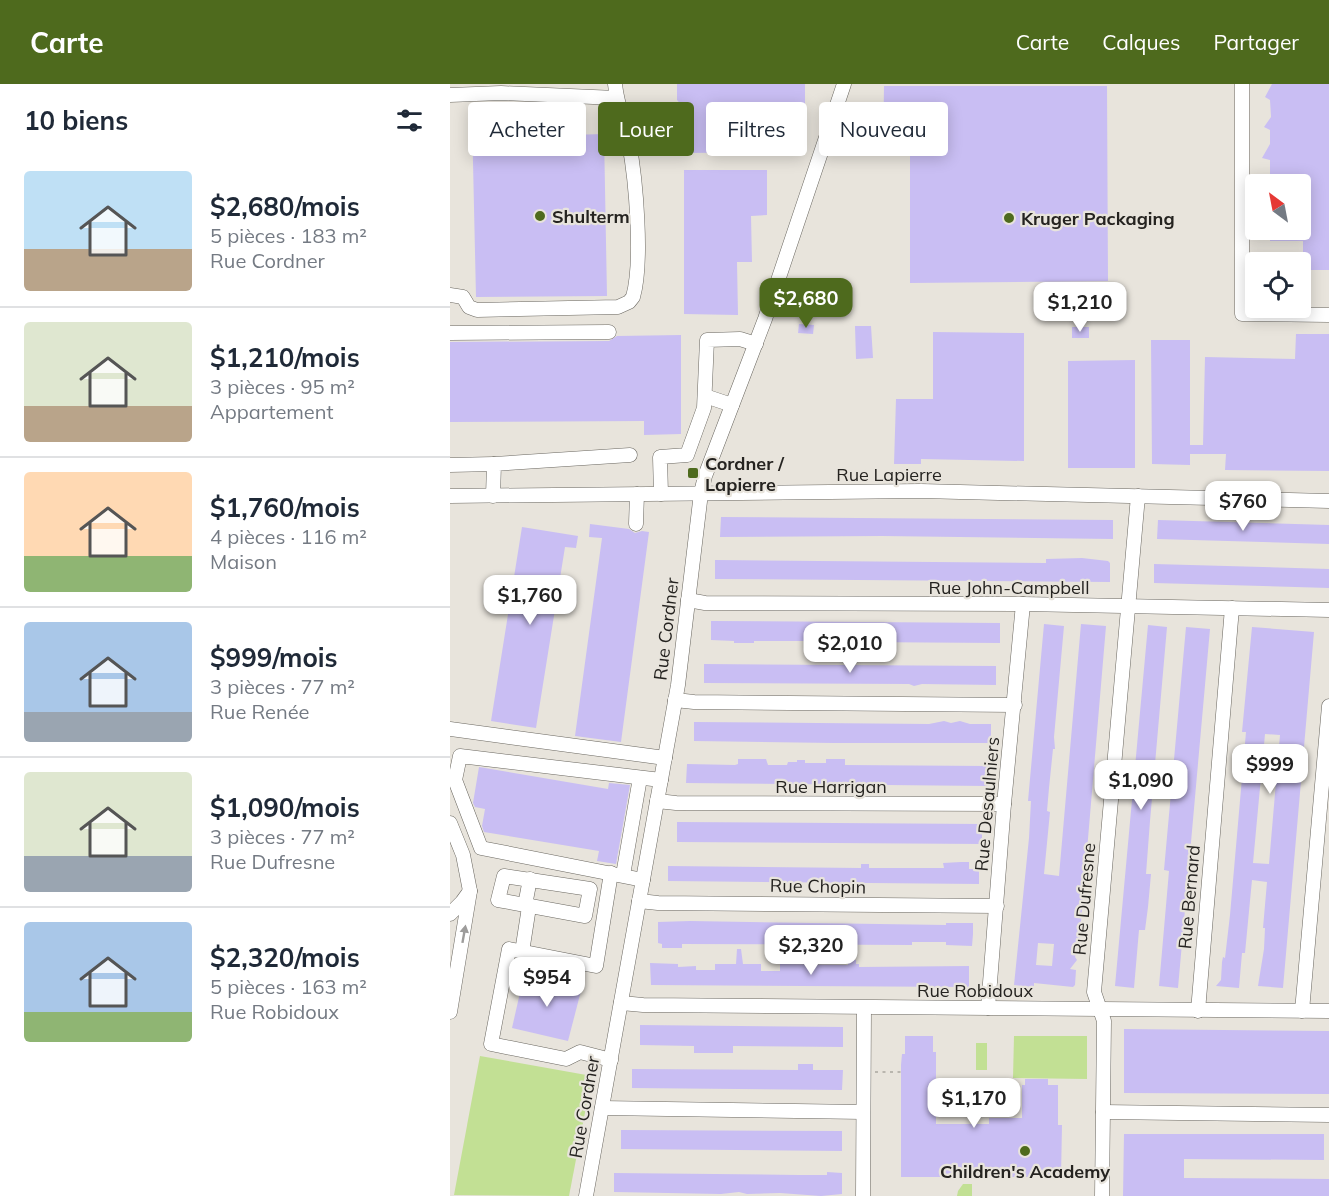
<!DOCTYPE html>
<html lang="fr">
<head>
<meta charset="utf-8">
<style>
	body { margin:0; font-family:Mulish,sans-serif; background:#f6f6f7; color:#1f2937; height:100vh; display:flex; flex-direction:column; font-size:22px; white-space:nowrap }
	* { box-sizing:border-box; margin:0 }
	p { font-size:20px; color:#747a83 }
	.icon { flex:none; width:33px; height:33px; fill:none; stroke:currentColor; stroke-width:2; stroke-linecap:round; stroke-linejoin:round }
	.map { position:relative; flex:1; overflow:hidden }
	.sheet { display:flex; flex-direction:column; background:#fff; width:450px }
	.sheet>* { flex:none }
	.top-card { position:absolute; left:18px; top:18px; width:570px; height:54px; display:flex; gap:12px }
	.needle { width:39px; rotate:328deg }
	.tools { position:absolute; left:795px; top:90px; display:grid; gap:12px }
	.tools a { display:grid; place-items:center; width:66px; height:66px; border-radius:6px; background:#fff; box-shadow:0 3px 15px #0003; font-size:30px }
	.price { position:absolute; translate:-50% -51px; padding:0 14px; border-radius:12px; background:#fff; color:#222; font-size:20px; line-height:39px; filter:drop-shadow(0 2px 3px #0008) }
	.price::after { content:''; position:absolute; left:50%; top:36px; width:18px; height:14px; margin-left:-9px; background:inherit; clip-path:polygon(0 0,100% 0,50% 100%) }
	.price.active { background:#4e6a1d; color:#fff }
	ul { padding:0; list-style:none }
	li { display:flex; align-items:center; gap:18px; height:150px; padding:0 24px }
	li+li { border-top:2px solid #e0e1e3 }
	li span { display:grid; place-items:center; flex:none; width:168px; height:120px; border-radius:6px; color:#555 }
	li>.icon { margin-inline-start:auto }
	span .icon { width:72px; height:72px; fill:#fffc; stroke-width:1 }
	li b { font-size:26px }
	h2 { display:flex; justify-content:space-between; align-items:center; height:72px; padding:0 24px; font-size:26px }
	.tag { padding:0 21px; border-radius:6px; background:#fff; box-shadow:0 3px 15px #0003; font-size:21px; line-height:54px }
	.tag.active { background:#4e6a1d; color:#fff }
	header { display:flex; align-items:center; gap:36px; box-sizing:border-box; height:84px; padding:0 30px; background:#4e6a1d; color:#fff }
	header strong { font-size:28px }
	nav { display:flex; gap:33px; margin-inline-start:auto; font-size:21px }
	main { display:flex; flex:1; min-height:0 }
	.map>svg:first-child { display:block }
	.green { fill:#c2e094 }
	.building { fill:#c9bef3; fill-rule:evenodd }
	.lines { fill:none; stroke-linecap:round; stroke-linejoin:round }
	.minor-casing { stroke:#6a6760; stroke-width:15 }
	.path { stroke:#a9a69f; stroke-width:1.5; stroke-dasharray:3 4.5; stroke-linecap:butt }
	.minor { stroke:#fff; stroke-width:14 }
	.oneway { fill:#9d9c9b }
	.poi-dot { fill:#4e6a1d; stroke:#e8e4dc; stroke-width:2 }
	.labels { text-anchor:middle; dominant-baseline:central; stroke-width:4.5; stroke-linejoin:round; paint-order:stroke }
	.poi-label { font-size:18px; font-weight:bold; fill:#252320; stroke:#e8e4dc; text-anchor:start }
	.street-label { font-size:18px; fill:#252320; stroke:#e8e4dc }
</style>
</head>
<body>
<header>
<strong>Carte</strong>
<nav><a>Carte</a><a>Calques</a><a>Partager</a></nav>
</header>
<main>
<section class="sheet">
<h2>10 biens<svg class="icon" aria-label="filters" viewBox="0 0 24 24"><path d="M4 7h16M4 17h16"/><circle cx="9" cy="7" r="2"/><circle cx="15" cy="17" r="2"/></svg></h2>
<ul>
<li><span style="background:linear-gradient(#bfe0f5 65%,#b9a48a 0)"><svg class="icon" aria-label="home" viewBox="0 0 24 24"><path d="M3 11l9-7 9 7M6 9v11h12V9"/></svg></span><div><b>$2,680/mois</b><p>5 pièces · 183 m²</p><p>Rue Cordner</p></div></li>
<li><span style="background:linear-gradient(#dfe7d0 70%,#b9a48a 0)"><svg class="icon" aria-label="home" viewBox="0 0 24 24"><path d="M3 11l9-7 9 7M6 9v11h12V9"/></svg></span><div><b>$1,210/mois</b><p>3 pièces · 95 m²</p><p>Appartement</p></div></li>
<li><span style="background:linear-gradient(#ffd9b3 70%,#8fb573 0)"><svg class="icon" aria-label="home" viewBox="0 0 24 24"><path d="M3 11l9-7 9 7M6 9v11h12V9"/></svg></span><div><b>$1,760/mois</b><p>4 pièces · 116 m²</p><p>Maison</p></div></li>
<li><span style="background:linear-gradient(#a9c7e8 75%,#9aa5b1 0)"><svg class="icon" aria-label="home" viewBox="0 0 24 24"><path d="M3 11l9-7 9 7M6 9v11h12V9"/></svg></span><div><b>$999/mois</b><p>3 pièces · 77 m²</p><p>Rue Renée</p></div></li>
<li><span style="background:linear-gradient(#dfe7d0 70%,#9aa5b1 0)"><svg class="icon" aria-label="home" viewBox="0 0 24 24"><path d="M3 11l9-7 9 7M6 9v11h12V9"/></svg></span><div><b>$1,090/mois</b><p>3 pièces · 77 m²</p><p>Rue Dufresne</p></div></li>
<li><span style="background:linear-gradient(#a9c7e8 75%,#8fb573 0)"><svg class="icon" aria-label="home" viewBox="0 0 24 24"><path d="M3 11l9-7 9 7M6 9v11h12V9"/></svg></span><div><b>$2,320/mois</b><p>5 pièces · 163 m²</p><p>Rue Robidoux</p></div></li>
</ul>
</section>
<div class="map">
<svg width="879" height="1112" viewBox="0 0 879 1112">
	<rect width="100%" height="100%" fill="#e8e4dc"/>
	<!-- green -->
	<g class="green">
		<path d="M564,952H637V995L563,994Z"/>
		<rect x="526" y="959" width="11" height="27"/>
		<path d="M30,972L142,992L119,1112L4,1111Z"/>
		<path d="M513,1100H522V1112H507L508,1107Z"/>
	</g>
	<!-- building -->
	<g class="building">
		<path d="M227,0H355V24L332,25L333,68L237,69V27L227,16Z"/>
		<path d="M822,0H879V186H853V157H820V146H850V100H820V76L812,74L820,60V46L814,43L821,33L820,16L815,13Z"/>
		<path d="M434,2H657L658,197L460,199V71H433Z"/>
		<path d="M46,32V53L154,50L157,212L26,213L22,33Z"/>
		<path d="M234,86H317V131L301,132L302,178H287L288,231L234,230Z"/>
		<path d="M349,240L364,241L363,250L348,249Z"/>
		<path d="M405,242H421L423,274L406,275Z"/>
		<rect x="622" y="243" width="17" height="11"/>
		<path d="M483,248L574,249V377L471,375V380H444L446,315H483Z"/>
		<path d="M846,250H879V387L775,386L776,370H740V381L702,380L701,256H740V361H753L755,273L845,275Z"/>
		<path d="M231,251V350L194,351V337L0,338V258L159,257L167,252Z"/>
		<path d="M685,276V384H618V277Z"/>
		<path d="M271,433L663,436V455L432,452L270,453Z"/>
		<path d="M708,436L879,441V460L707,455Z"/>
		<path d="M140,440L179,445L185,449L192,447L199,448L171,658L125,652L152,454L139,453Z"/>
		<path d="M72,443L128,452L126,464L115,463L86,644L41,637Z"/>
		<path d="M632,474L658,477L660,479V498L265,495V476L594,479H596V475Z"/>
		<path d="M704,480L879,485V504L704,499Z"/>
		<path d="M261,537L550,539V559L402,558V562H392L393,557H304V559H284V557L261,556Z"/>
		<path d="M594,540L614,542L604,653L605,665H603L599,704L597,727L600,728L594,790L609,792L631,540L656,542L629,861L625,873L627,876L620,885L626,886L625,901L623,903L584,899V903L564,901L579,754L581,717H578ZM588,859L604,860L602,882L586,881Z"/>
		<path d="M698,541L717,543L700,737L696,790H701L698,823L695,846H689L684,904L665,902Z"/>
		<path d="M736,543L760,545L728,904L709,902L719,787L714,786Z"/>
		<path d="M802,543L864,548L833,904L808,902L814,865L815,844H813L817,798L802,796L795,869H792L789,904L766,902L771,896L772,878L773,873L775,874L780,831L796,648H792ZM815,650L830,651L819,780L803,779Z"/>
		<path d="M254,580L546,582V601L472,600L464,602L459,600L254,599Z"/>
		<path d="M494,637L501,639L510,637L520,640H541V659H383L244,657V638L479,640Z"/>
		<path d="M288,675H316L318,681H337L338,678H347V676H355V679H376V675H395V681L537,682V702L236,699L237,680L285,681L288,680Z"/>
		<path d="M29,683L158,705L159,699L180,701L166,780L147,777L149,767L34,748L32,742L35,725L25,723L23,719Z"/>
		<path d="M227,738L532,740V760L227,758Z"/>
		<path d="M511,778H519V785H529V800L218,797V782L411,784V780H419V784H494L493,779Z"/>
		<path d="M240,837L496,841V839H523V850L522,862L496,861V858H462V861L232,860V864H212V860L208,859V838Z"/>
		<path d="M287,865H291L293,880H311V887H330V880L398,881V876H406V880H409V883L519,882V903L201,901L200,879L228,880V883L246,882V886H265V880H286Z"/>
		<path d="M74,891L132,903L118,957L62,944Z"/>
		<path d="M190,941L393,943V963L283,962V969H244V962L190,961Z"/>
		<path d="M674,945L879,947V1010L674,1009Z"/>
		<path d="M455,952H483V968H486V1040H539V1034H572V1001H575V995H598V1001H608V1041H612L611,1093H451V981L452,970H455Z"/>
		<path d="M348,980H363V986H393L392,1006L182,1004V985L348,986Z"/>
		<path d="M171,1046L392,1047V1067L171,1065Z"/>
		<path d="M674,1050H874V1076L734,1075V1094L879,1095V1112H673Z"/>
		<path d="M377,1088L392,1089V1110L371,1112L330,1109L297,1110L289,1108L271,1110L164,1108V1089L349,1091H377Z"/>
	</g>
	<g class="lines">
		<defs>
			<g id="minor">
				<path d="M792,0V230L879,231"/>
				<path d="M0,11L51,9L166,14"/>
				<path d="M0,211L13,213L19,223L27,226L168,223L179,218L183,213C193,178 186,96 179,59C175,39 167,21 165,0"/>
				<path d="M0,249L159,248"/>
				<path d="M255,312L282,321"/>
				<path d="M0,381L44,380"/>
				<path d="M211,410L210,373L237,371L254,324L257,256L290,255L306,260"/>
				<path d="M0,412L471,407L879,417"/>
				<path d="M43,412L44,380L180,371"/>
				<path d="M186,440L187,410"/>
				<path d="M238,516L255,519L573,520L879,526"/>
				<path d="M225,616L244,618L565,621"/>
				<path d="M0,645L215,674"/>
				<path d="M207,717L226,719L554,720"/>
				<path d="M0,739L13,771L20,807L0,928"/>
				<path d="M173,791L190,694"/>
				<path d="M54,792L140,805L135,832L48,816Z"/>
				<path d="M193,796L31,764L5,696L10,672L211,696"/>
				<path d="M189,817L208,819L547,822"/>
				<path d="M0,830L12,818L20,807"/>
				<path d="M72,868L79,823L76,816L80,795"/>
				<path d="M171,919L193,921L879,927"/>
				<path d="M538,924L554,720L573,520"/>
				<path d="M748,927L782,524"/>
				<path d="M852,927L879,622"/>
				<path d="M161,976L130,968L116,975L41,960L59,865L146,882L161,789"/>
				<path d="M152,1024L413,1028"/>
				<path d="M653,1028L879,1031"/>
				<path d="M136,1112L228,601L251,409L255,392L315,235L394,0"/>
				<path d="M413,1112L414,924"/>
				<path d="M652,1112L654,937L644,908L688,412"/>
			</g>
		</defs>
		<!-- minor casing -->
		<use href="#minor" class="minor-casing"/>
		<!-- path -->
		<path class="path" d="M425,988H451"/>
		<!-- minor -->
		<use href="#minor" class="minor"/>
	</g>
	<!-- one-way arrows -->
	<defs><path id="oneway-solid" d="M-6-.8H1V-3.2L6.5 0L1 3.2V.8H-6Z" transform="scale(1.5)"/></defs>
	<use class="oneway" href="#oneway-solid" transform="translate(14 850) rotate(-80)"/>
	<!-- markers -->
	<g class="poi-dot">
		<circle cx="90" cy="132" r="6"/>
		<circle cx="559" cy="134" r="6"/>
		<rect x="237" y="383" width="12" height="12" rx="3"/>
		<circle cx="575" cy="1067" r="6"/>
	</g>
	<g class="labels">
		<!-- poi labels -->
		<g class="poi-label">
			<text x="102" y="132">Shulterm</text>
			<text x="571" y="134">Kruger Packaging</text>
			<text x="255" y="379">Cordner /<tspan x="255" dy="21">Lapierre</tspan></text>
			<text x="575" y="1087" text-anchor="middle">Children's Academy</text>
		</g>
		<!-- street labels -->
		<g class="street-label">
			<text x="439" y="390">Rue Lapierre</text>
			<text x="559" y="503">Rue John-Campbell</text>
			<text transform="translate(216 545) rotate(-83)">Rue Cordner</text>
			<text x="381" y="702">Rue Harrigan</text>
			<text transform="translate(537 720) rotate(-85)">Rue Desaulniers</text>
			<text transform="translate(368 802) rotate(1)">Rue Chopin</text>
			<text transform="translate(739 813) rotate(-85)">Rue Bernard</text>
			<text transform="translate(634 815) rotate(-85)">Rue Dufresne</text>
			<text x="525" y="906">Rue Robidoux</text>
			<text transform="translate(134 1023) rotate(-80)">Rue Cordner</text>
		</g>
	</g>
</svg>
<div class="tools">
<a><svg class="needle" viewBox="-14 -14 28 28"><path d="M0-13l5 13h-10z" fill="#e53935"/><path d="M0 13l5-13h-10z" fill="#747a83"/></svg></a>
<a><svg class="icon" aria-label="locate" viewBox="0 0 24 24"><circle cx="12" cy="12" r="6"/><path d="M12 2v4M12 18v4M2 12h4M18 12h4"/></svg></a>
</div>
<b class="price active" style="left:356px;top:245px">$2,680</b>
<b class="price" style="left:630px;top:249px">$1,210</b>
<b class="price" style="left:793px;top:448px">$760</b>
<b class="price" style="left:80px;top:542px">$1,760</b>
<b class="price" style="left:400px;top:590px">$2,010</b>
<b class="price" style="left:820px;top:711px">$999</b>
<b class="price" style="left:691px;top:727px">$1,090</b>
<b class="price" style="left:361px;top:892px">$2,320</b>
<b class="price" style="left:97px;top:924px">$954</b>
<b class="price" style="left:524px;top:1045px">$1,170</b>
<div class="top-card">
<a class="tag">Acheter</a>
<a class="tag active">Louer</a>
<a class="tag">Filtres</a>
<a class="tag">Nouveau</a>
</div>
</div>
</main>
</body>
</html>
